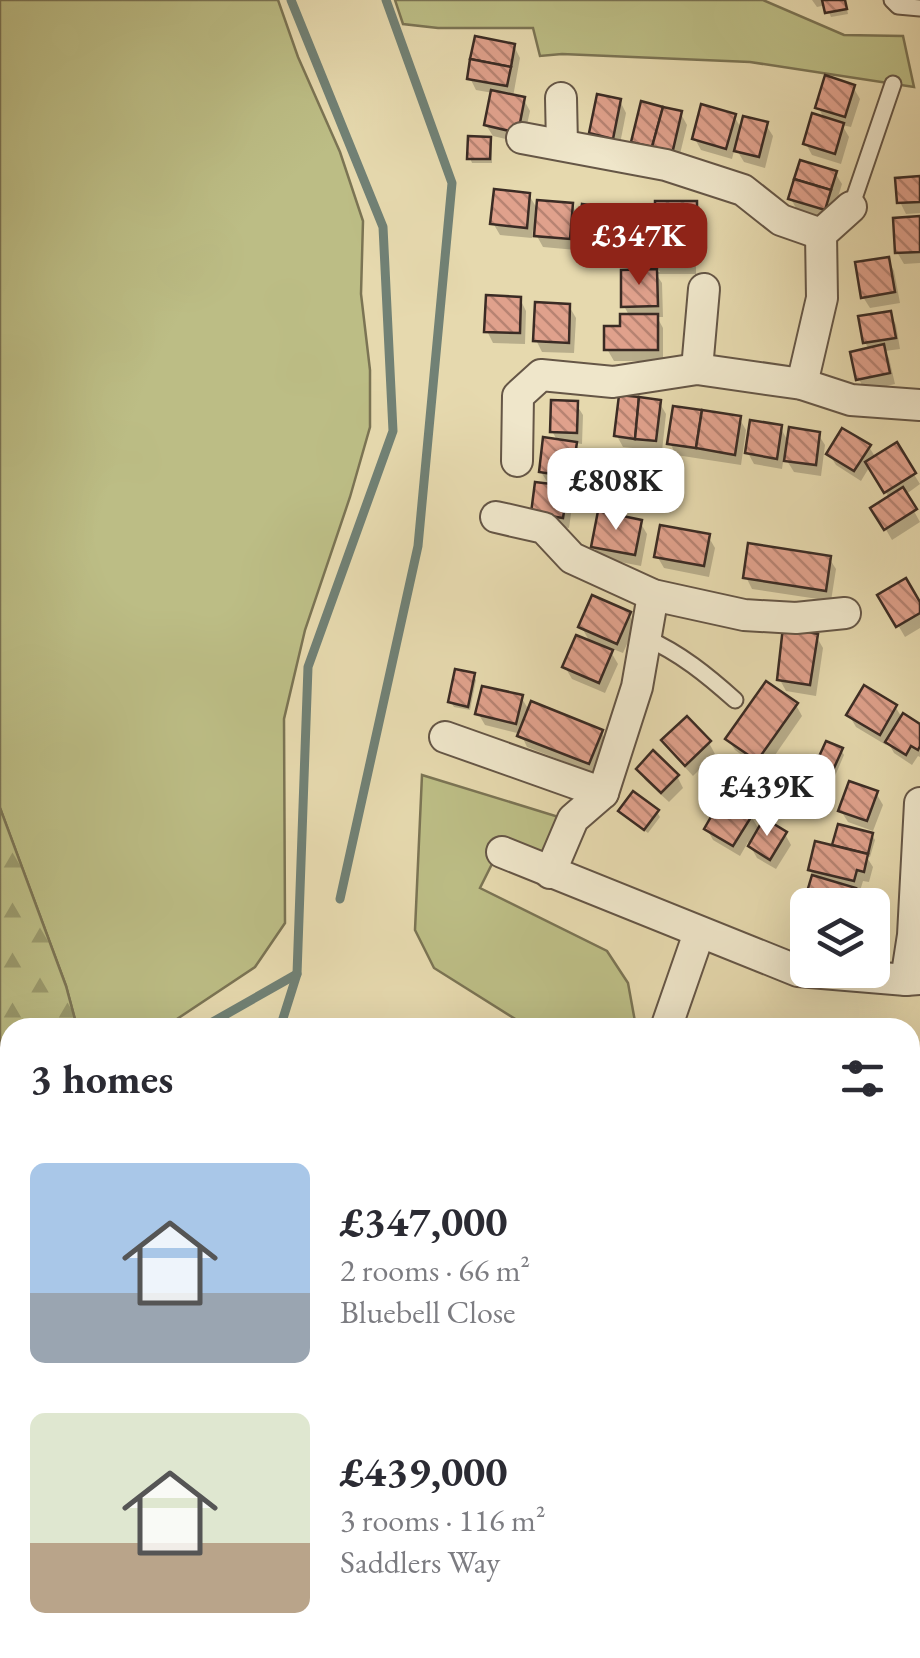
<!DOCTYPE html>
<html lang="en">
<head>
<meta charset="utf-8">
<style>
	body { margin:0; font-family:"EB Garamond",serif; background:#f7f7f7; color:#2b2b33; height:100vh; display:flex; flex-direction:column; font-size:38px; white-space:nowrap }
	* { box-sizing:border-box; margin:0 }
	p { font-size:32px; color:#7c7c81 }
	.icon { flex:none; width:55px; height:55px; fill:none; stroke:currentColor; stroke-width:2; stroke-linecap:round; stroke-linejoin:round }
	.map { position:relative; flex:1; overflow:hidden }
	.side { position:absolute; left:0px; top:1018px; width:920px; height:642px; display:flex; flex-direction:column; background:#fff; border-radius:30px 30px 0 0; box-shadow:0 10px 40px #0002 }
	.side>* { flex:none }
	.controls { position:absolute; left:790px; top:888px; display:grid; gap:20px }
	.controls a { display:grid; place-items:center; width:100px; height:100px; border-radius:15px; background:#fff; box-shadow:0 10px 40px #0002; font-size:50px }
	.price { position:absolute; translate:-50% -85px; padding:0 22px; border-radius:20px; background:#fff; color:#222; font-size:32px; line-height:65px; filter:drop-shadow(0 2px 5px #0008) }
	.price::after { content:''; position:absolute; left:50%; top:60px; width:30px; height:22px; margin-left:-15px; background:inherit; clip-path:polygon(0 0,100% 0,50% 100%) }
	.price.on { background:#8f2418; color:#fff }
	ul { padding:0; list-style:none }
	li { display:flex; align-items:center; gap:30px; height:250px; padding:0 30px }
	li span { display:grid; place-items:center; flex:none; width:280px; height:200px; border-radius:15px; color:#555 }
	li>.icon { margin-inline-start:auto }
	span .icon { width:120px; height:120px; fill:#fffc; stroke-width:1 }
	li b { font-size:42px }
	h2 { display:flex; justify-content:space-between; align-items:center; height:120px; padding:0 30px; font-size:42px }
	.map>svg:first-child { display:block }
	.green { fill:#bcbd85; stroke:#7b7454; stroke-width:2.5 }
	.forest { fill:url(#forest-firs); stroke:#7b7454; stroke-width:2.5 }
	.shadow { fill:#0003 }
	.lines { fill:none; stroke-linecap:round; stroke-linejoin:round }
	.stream { stroke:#718175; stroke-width:9 }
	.building { fill:url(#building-back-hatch); stroke:#3a2b24; stroke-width:2.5 }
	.service-casing { stroke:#655646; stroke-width:19 }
	.minor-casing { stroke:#655646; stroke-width:34 }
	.primary-casing { stroke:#3a2b24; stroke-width:54 }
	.service { stroke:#efe6ca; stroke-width:15 }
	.minor { stroke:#efe6ca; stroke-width:30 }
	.primary { stroke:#e6d9ae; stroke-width:50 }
</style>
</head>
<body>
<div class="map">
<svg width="920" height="1658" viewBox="0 0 920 1658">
	<defs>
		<pattern id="forest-firs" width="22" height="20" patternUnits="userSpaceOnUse" patternTransform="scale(2.5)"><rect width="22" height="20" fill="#bcbd85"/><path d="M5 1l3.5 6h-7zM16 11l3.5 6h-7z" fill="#9a9a6d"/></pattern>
		<pattern id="building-back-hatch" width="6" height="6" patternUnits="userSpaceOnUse" patternTransform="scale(2.5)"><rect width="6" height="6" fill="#e0a18c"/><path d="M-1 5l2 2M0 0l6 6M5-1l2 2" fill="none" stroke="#b78372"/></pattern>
	</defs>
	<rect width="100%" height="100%" fill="#e6d9ae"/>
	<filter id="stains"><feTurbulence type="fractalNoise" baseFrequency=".002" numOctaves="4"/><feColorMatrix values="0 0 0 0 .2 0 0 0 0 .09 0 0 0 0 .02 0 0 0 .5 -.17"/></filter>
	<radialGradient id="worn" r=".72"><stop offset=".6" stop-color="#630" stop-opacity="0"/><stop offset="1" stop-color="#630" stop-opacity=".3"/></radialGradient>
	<!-- green -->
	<g class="green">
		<path d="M0,0H278L298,57L340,152L363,221L361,294L370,370V427L350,497L305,630L284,719L285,923L255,967L165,1027H77L66,986L0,808Z"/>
		<path d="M395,0H763L844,35L903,36L914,87L750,62L562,54L540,56L533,28H438L403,24Z"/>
		<path d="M422,775L562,818L549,849L534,854L500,848L480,888L607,951L628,983L636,1027H528L434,968L415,930Z"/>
	</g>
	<!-- forest -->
	<path class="forest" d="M0,808L66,986L77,1027L10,1028V1190L0,1161Z"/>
	<!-- shadow -->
	<g class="shadow">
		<path d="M812,0H845L848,14L831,17L826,5L817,7Z"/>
		<path d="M514,46L520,58L513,97L524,100L530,111L523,143L493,136L486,125L493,93L476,90L470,78Z"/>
		<path d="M853,87L860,99L851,127L842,125L849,137L841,164L812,155L806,144L825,120L818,107Z"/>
		<path d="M620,101L626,113L619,149L598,144L591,133Z"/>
		<path d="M681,114L687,125L680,154L639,141L640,153L634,141Z"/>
		<path d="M734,116L742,130L766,125L773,136L765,168L744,162L735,147L732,159L701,150L695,139Z"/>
		<path d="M489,140L492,144V163H472L470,158Z"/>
		<path d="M835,173L842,184L831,220L797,210L791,199Z"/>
		<path d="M920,179V213L906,214L900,202Z"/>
		<path d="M529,195L539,212L572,205L582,223L614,211L620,222L616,256L586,252L577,236L576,250L543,247L533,229L532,238L500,235L493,223Z"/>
		<path d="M696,203L702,215V254H696V274H656L662,283L663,317H657L663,328V361H614L607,349L630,317L624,306L623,272H660L654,262Z"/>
		<path d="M920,219V263L904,264L897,252Z"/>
		<path d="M888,259L894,271L900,303L870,308L863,297Z"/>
		<path d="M520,299L526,311L525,344L493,343L487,331Z"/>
		<path d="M569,306L576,318L574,353L542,352L536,340Z"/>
		<path d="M890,313L896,325L900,349L885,351L889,358L895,384L865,391L859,379L869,350L865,342Z"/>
		<path d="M659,402L666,414L662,451L623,447L617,436Z"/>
		<path d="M576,404L583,415L582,444L575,443L582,456L578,487L564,485L573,500L569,528L540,524L550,486L541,472L558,442L552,431Z"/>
		<path d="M739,418L746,430L741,465L676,455L670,443Z"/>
		<path d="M780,427L789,443L818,434L825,445L821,476L794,472L784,456L782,469L754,464L748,453Z"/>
		<path d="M896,446L920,484L905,495L920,522L892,540L874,509L890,499L870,466L861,481L836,465L829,454L869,447L876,458Z"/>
		<path d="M640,522L647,534L641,566L600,558L593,546Z"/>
		<path d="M708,536L715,548L709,577L664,568L657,556Z"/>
		<path d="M829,558L836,569L831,601L752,589L746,577Z"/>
		<path d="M881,596L920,607V628L905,637Z"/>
		<path d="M629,614L635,626L623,653L608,647L618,664L605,693L572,679L565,667L591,644L581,626Z"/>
		<path d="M816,636L823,648L816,696L786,691L780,680Z"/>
		<path d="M473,675L476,680L470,710L454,707L451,702Z"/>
		<path d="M521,697L530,712L601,732L608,744L596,774L527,747L521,734L485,725L478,713Z"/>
		<path d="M796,705L802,716L764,771L735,750L728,739Z"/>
		<path d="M895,706L902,718L920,727V757L918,756L912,765L894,753L888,742L886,745L856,727L849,715Z"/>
		<path d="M664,741L709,743L715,754L693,776L671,752Z"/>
		<path d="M841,750L844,755L832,783L818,777L815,772Z"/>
		<path d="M639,769L677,776L683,788L669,802L645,780Z"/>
		<path d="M876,793L883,805L873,831L848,822L841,811Z"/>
		<path d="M621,811L657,812L660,817L648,833L624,816Z"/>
		<path d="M751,816L760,831L785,834L791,845L776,869L757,858L748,842L740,856L713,840L707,829Z"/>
		<path d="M840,827L872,835L875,840L870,857L866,856L873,867L869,882L863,881L860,891L854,890L861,901L860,905H809L807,902L814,876L810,870L834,848Z"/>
		<path d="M920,1184V1222L918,1218L917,1185Z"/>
		<path d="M910,1232L920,1244V1261L910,1269Z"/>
		<path d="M910,1550L920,1567V1577L910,1583Z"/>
	</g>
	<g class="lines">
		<!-- stream -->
		<g class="stream">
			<path d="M340,899L418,546L452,183L386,0"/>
			<path d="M202,1028L297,974"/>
			<path d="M280,1028L297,974L308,667L393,431L383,227L291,0"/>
		</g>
	</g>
	<!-- building -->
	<g class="building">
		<path d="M822,0H845L847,9L825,13Z"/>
		<path d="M475,36L515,44L511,67L470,59Z"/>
		<path d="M470,59L511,67L507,86L467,79Z"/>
		<path d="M825,75L855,85L845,117L815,108Z"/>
		<path d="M491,90L525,97L518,133L484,125Z"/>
		<path d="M597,94L621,99L613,139L589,133Z"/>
		<path d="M641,101L663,107L652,147L631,142Z"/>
		<path d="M701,104L736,114L726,149L692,139Z"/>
		<path d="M663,107L682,111L672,154L652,147Z"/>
		<path d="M812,113L844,123L835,154L803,144Z"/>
		<path d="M743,116L768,122L759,157L734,151Z"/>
		<path d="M468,136L491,137L490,159H467Z"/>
		<path d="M800,160L837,171L831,190L794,179Z"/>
		<path d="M920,176V202L897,203L895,178Z"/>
		<path d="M794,179L831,190L825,210L788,199Z"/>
		<path d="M494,189L530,193L527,228L490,224Z"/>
		<path d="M537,200L573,203L570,239L534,236Z"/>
		<rect x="655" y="201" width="42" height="21"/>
		<path d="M582,204L615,208L611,245L577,241Z"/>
		<path d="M920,216V252L895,253L893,218Z"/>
		<rect x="655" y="222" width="42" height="21"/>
		<rect x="652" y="243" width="39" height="20"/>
		<path d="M889,257L895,292L861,298L855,262Z"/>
		<path d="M657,269L658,306L621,307V270Z"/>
		<path d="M486,295L521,297L520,333L484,332Z"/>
		<path d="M535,302L570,304L569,343L533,341Z"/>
		<path d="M891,311L896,338L863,343L858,316Z"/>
		<path d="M620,314H658V350H604V326H620Z"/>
		<path d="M884,344L890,373L856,380L850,352Z"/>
		<path d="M619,395L639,397L635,439L614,436Z"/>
		<path d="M639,397L661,400L656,441L635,439Z"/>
		<path d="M551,400L578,401L577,433L550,432Z"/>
		<path d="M673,406L702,410L696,448L667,444Z"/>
		<path d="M702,410L741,416L735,455L696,448Z"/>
		<path d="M750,420L782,425L777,459L745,453Z"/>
		<path d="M789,427L820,432L816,465L784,461Z"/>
		<path d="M842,428L871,445L854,471L826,454Z"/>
		<path d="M543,437L577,442L572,477L539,472Z"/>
		<path d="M897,442L916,473L884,493L865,462Z"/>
		<path d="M535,482L568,486L563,518L531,513Z"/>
		<path d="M903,487L917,509L884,530L870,508Z"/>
		<path d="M598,511L642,520L635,555L591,547Z"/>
		<path d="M660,525L710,534L704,566L654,557Z"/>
		<path d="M748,543L831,556L826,591L743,578Z"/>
		<path d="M906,578L920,602V613L896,627L877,595Z"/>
		<path d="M592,595L631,612L617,644L578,627Z"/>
		<path d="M783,627L818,634L810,685L777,680Z"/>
		<path d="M576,635L613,650L599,683L562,667Z"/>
		<path d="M455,669L475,673L468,707L448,702Z"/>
		<path d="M766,681L798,703L757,761L725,739Z"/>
		<path d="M864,685L897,705L880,735L846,715Z"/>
		<path d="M482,686L523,695L516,724L475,714Z"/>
		<path d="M531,701L603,730L589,764L517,736Z"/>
		<path d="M903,713L920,724V746L918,750L911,746L906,755L885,742Z"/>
		<path d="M687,716L711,741L685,766L661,740Z"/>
		<path d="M826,741L843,748L829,779L812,772Z"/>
		<path d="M653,750L679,775L661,793L636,769Z"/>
		<path d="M849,781L878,791L867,821L838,811Z"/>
		<path d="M633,791L659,810L644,830L618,811Z"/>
		<path d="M723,796L753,814L733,846L704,829Z"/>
		<path d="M764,818L787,832L770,860L748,846Z"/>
		<path d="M838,824L873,833L868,854L832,845Z"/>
		<path d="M815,841L868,854L864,872L857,870L854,881L808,870Z"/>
		<path d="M812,875L856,888L850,905H815L804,902Z"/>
	</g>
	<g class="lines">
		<defs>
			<g id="service">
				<path d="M892,0L898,6L920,8"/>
				<path d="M851,207L893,84"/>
				<path d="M646,638C680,653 707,675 735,700"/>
			</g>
			<g id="minor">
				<path d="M561,98L562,145"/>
				<path d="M522,138L666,165L743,190L781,220L821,234"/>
				<path d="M697,369L704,289"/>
				<path d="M802,384L822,298L821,234L851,207"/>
				<path d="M517,461L518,396L541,375L613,382L697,369L802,384L851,400L920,405"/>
				<path d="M496,517L544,528L572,558L653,595L744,615L796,618L845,613"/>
				<path d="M445,737L603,793"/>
				<path d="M502,852L798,971L906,980L920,979"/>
				<path d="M550,873L573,819L603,793L637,687L653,595"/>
				<path d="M906,980L913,935L920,803"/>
				<path d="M666,1028L699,933"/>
				<path d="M913,1068L915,1145"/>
				<path d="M910,1434L920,1453"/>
			</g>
			<g id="primary">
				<path d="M0,1241L10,1267"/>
				<path d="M0,1373L10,1401"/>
				<path d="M81,1650L82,1658"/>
				<path d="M182,1650L194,1658"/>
			</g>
		</defs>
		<!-- service casing -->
		<use href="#service" class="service-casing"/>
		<!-- minor casing -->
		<use href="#minor" class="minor-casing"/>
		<!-- primary casing -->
		<use href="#primary" class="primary-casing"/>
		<!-- service -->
		<use href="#service" class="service"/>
		<!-- minor -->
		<use href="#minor" class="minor"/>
		<!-- primary -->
		<use href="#primary" class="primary"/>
	</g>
	<rect width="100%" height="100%" filter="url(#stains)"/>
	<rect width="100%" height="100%" fill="url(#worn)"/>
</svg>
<div class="controls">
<a><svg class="icon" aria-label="layers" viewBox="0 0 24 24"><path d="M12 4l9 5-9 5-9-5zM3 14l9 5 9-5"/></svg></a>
</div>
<b class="price on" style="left:639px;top:288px">£347K</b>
<b class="price" style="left:616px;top:533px">£808K</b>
<b class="price" style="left:767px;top:839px">£439K</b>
<section class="side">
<h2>3 homes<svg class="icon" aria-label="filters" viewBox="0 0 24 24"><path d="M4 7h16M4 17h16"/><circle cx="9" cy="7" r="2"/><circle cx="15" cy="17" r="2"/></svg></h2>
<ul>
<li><span style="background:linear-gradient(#a9c7e8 65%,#9aa5b1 0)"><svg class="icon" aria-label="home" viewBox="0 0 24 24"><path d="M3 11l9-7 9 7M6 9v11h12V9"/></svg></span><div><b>£347,000</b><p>2 rooms · 66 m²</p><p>Bluebell Close</p></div></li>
<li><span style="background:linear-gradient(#dfe7d0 65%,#b9a48a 0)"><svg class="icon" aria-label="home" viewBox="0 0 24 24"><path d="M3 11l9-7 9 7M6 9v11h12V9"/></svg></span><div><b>£439,000</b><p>3 rooms · 116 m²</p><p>Saddlers Way</p></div></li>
</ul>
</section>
</div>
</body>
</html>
